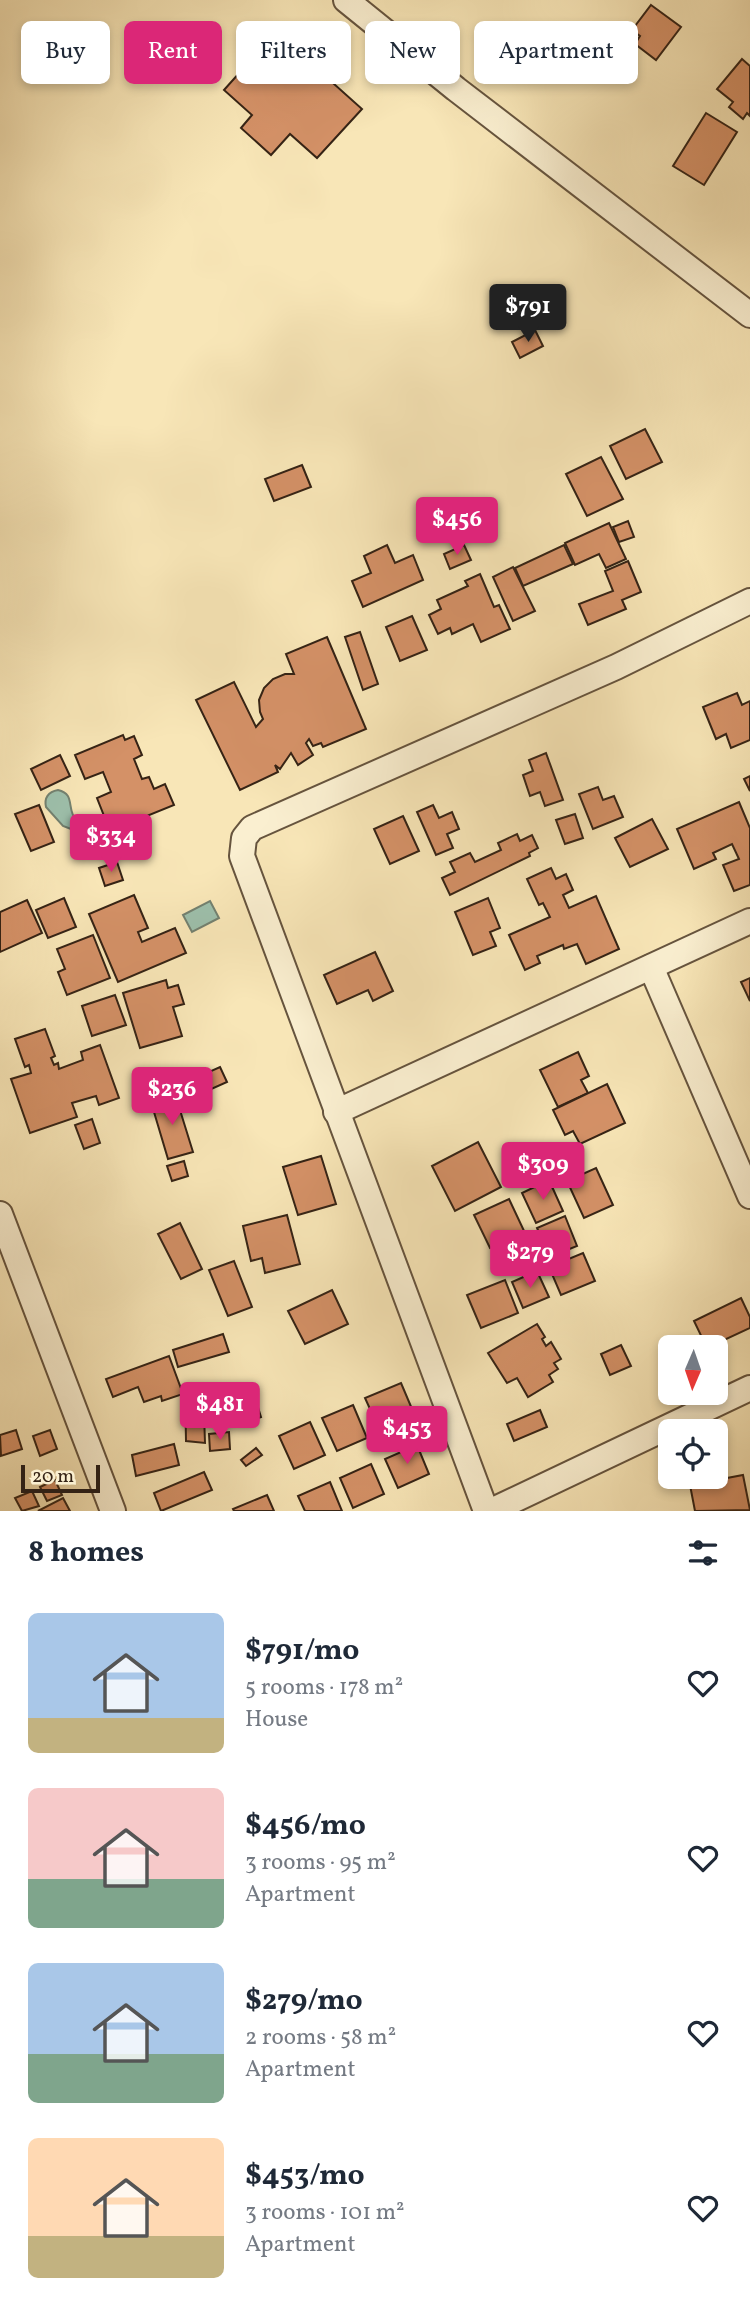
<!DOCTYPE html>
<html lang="en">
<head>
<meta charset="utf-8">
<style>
	body { margin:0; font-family:Vollkorn,serif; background:#f6f6f7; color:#1f2937; height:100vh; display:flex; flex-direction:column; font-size:26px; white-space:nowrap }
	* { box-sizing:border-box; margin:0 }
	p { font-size:23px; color:#747a83 }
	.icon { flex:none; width:38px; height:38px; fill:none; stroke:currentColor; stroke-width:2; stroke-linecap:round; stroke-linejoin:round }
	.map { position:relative; height:1511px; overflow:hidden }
	.details { display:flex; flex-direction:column; background:#fff; flex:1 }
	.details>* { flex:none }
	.guide { position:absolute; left:21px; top:21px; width:709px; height:63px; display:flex; gap:14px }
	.needle { width:46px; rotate:182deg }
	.tools { position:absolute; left:658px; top:1335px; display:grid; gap:14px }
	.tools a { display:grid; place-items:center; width:70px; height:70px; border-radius:10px; background:#fff; box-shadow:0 4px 10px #0003; font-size:35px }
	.scale { position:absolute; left:21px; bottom:18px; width:79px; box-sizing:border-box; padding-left:7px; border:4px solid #352315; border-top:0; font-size:19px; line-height:24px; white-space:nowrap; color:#352315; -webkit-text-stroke:5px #faefd0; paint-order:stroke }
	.price { position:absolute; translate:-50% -60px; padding:0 16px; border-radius:7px; background:#db2777; color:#fff; font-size:23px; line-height:46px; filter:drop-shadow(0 2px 4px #0008) }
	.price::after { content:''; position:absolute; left:50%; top:42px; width:21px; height:16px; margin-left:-10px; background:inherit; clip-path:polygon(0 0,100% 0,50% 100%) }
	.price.selected { background:#222; color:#fff }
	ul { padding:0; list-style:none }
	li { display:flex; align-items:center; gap:21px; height:175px; padding:0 28px }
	li span { display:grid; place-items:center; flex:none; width:196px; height:140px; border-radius:10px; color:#555 }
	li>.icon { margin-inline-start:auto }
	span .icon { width:84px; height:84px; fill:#fffc; stroke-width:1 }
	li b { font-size:30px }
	h2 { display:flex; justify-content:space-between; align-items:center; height:84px; padding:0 28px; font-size:30px }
	.pill { padding:0 24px; border-radius:10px; background:#fff; box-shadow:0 4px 10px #0003; font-size:24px; line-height:63px }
	.pill.selected { background:#db2777; color:#fff }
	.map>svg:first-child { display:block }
	.water { fill:#9dc0ac; stroke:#738170; stroke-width:2 }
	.building { fill:#d49167; stroke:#352315; stroke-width:2 }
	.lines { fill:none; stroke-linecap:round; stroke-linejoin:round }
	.street-casing { stroke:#66543e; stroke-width:28 }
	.street { stroke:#faefd0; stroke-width:24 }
</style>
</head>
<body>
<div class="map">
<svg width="750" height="1511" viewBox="0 0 750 1511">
	<rect width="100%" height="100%" fill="#f8e6b7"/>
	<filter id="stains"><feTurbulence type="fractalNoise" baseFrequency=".00286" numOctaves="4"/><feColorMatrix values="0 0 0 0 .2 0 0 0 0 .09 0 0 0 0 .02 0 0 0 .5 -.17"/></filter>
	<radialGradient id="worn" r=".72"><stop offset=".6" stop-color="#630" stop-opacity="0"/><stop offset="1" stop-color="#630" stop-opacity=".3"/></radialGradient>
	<!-- water -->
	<g class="water">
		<path d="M58,790C76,794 66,809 76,820L75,825L71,829L63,826L46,807C44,798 48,792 58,790Z"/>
		<path d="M210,901L219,918L192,932L183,915Z"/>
	</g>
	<!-- building -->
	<g class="building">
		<path d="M651,5L681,27L656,60L635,44L640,36L632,30Z"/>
		<path d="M276,32L362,109L317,158L290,134L271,155L241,128L252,115L224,90Z"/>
		<path d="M742,59L750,66V116L747,113L743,119L729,107L733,102L717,89Z"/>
		<path d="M706,113L737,132L704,185L673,166Z"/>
		<path d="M535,330L543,346L520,358L512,342Z"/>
		<path d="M645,429L662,462L626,479L610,446Z"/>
		<path d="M601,457L623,499L587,516L566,474Z"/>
		<path d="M302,465L311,487L274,501L265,479Z"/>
		<path d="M628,521L634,537L619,542L613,527Z"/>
		<path d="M609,523L626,559L606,568L599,554L575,565L565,543Z"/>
		<path d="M387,545L395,563L413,555L423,580L363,607L352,581L371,573L364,556Z"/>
		<path d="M464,545L471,560L450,569L444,554Z"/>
		<path d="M564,545L573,564L523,586L515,568Z"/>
		<path d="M628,561L641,592L622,600L626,609L588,625L579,604L613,591L605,571Z"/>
		<path d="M513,567L535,611L513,621L493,577Z"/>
		<path d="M480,574L494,607L499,605L510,629L481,642L473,624L452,634L450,628L438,634L429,615L441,609L437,600L468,586L465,581Z"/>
		<path d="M412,616L427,650L400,661L386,627Z"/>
		<path d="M360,632L378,684L363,690L345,637Z"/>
		<path d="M327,637L366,729L323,747L321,743L313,746L309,739L306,743L313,755L298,765L291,753L280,769L275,765L278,772L240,790L196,700L234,682L256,727L263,719L260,712L259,700L264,688L273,679L285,674H294L286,654Z"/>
		<path d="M737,693L742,705L750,701V740L731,748L726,734L716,739L703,707Z"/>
		<path d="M123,735L125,740L134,736L142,755L134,759L142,779L149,777L154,789L165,784L174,805L110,831L97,798L111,792L103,772L85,779L75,755Z"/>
		<path d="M546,753L563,800L545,806L540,792L530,796L523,775L533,771L529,760Z"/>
		<path d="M60,755L70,776L41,790L31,769Z"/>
		<path d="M750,776V791L744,779Z"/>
		<path d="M598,787L603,800L614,796L623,817L593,829L579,794Z"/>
		<path d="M739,802L750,828V885L734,891L723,865L739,859L732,844L713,853L716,859L694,869L677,829Z"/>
		<path d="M39,805L54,842L31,851L15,814Z"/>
		<path d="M433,805L439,818L452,812L459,829L447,834L453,848L436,855L417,812Z"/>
		<path d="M575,814L583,838L565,844L556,820Z"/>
		<path d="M403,816L419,851L390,864L374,829Z"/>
		<path d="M652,819L668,849L630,867L615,838Z"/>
		<path d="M517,834L520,841L532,835L538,848L529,853L530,856L450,895L442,878L455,872L450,862L470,853L475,862L501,850L498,843Z"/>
		<path d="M117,862L123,880L105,886L99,868Z"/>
		<path d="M551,868L556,879L566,874L573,890L563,895L569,908L596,896L619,949L586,964L577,944L564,949L563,945L537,956L540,963L525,970L509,935L550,917L543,903L539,905L527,879Z"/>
		<path d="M134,895L148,928L138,932L142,942L175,928L186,953L118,982L89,914Z"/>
		<path d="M64,898L76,927L48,938L36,910Z"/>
		<path d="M488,898L500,928L490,932L496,946L473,955L455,912Z"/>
		<path d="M27,900L42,933L0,952V912Z"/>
		<path d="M93,935L110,978L67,995L58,972L65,969L57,949Z"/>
		<path d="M375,952L393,991L373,1001L368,990L337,1004L324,975Z"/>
		<path d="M750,978V1001L741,982Z"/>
		<path d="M166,980L168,988L178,985L184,1004L173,1007L182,1036L140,1048L123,993Z"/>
		<path d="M115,995L126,1025L92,1036L82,1006Z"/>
		<path d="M45,1029L55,1056L51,1058L54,1065L58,1063L59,1069L83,1060L81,1052L100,1045L119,1098L99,1105L96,1096L72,1103L77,1117L30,1133L11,1079L31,1073L29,1065L25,1067L15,1039Z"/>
		<path d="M578,1052L589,1076L581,1080L588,1093L558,1107L540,1070Z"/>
		<path d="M220,1067L227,1082L189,1099L182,1084Z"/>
		<path d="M607,1084L625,1123L580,1144L573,1131L565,1135L553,1110Z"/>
		<path d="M175,1094L193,1152L168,1159L151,1102Z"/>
		<path d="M92,1119L100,1143L84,1149L75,1125Z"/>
		<path d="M478,1142L501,1187L455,1211L432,1166Z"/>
		<path d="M321,1156L336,1204L298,1215L283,1167Z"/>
		<path d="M184,1161L188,1176L172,1181L167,1166Z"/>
		<path d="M596,1168L613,1205L584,1218L567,1181Z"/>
		<path d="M549,1180L563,1211L536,1223L522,1193Z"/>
		<path d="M509,1199L525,1233L490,1248L474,1215Z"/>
		<path d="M287,1215L300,1264L265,1273L262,1258L251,1261L243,1226Z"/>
		<path d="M565,1216L577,1246L550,1257L537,1228Z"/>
		<path d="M180,1223L202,1269L181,1279L158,1234Z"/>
		<path d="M583,1253L595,1281L561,1295L549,1267Z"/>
		<path d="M234,1261L252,1307L228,1316L209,1270Z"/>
		<path d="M537,1271L549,1297L523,1308L512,1282Z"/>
		<path d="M505,1280L518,1313L481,1328L467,1295Z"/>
		<path d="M332,1290L348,1324L305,1344L288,1311Z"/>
		<path d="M741,1298L750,1317V1328L707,1348L694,1321Z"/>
		<path d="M537,1324L545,1337L542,1339L546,1346L551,1342L561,1359L554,1363L558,1369L549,1375L553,1382L528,1397L517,1378L507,1383L488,1353Z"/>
		<path d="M223,1334L229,1352L178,1367L173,1350Z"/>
		<path d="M621,1345L631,1366L610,1375L601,1354Z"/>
		<path d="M169,1356L183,1394L162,1401L161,1396L144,1402L138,1387L113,1397L106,1379Z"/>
		<path d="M401,1383L415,1416L380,1431L365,1398Z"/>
		<path d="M185,1384H203L205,1443L186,1441Z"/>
		<path d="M257,1404L261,1417L246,1422L241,1409Z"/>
		<path d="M353,1405L367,1438L337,1451L322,1418Z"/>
		<path d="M540,1410L547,1427L514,1441L507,1424Z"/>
		<path d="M310,1422L325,1455L294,1469L279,1436Z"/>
		<path d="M16,1430L22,1449L1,1456L0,1435Z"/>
		<path d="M50,1430L57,1449L40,1456L33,1436Z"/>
		<path d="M229,1432L230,1449L210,1451L209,1434Z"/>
		<path d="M174,1444L179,1465L136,1476L132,1455Z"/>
		<path d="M417,1445L429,1474L398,1488L385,1459Z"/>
		<path d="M256,1448L262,1455L246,1466L241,1460Z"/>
		<path d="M371,1464L384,1494L353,1508L340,1478Z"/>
		<path d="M204,1472L212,1490L161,1511L154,1493Z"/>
		<path d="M743,1475L750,1510L695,1511L690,1485Z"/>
		<path d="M55,1480L62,1495L47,1501L40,1487Z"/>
		<path d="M330,1482L342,1511H305L298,1496Z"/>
		<path d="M32,1491L39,1506L22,1511L15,1498Z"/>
		<path d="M267,1495L274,1511H234L233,1509Z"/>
		<path d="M63,1498L70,1511H38Z"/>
	</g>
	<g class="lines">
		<defs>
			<g id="street">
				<path d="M346,0L456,89L750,315"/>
				<path d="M651,967L750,1196"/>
				<path d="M336,1112L750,921"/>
				<path d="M0,1214L113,1511"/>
				<path d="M486,1511L242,856L244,838L252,828L616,667L750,601"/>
				<path d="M491,1511L750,1388"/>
			</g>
		</defs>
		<!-- street casing -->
		<use href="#street" class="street-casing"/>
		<!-- street -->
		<use href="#street" class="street"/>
	</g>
	<rect width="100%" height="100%" filter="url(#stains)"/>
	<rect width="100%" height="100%" fill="url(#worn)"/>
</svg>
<div class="tools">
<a><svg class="needle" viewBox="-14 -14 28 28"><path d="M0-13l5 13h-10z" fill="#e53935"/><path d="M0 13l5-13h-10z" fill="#747a83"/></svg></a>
<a><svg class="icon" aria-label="locate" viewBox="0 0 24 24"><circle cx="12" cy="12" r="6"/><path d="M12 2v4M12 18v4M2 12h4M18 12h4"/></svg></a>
</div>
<div class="scale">20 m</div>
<b class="price selected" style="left:528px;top:344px">$791</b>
<b class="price" style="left:457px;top:557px">$456</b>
<b class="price" style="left:111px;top:874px">$334</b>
<b class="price" style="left:172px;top:1127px">$236</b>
<b class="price" style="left:543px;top:1202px">$309</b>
<b class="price" style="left:530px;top:1290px">$279</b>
<b class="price" style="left:220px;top:1442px">$481</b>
<b class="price" style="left:407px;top:1466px">$453</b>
<div class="guide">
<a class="pill">Buy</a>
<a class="pill selected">Rent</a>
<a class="pill">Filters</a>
<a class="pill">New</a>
<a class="pill">Apartment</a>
</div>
</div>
<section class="details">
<h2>8 homes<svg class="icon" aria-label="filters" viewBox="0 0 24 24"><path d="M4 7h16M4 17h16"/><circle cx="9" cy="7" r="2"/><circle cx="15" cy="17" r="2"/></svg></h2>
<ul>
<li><span style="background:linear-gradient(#a9c7e8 75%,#c2b280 0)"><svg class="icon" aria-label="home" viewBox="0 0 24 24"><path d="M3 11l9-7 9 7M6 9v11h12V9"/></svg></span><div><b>$791/mo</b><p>5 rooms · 178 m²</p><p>House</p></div><svg class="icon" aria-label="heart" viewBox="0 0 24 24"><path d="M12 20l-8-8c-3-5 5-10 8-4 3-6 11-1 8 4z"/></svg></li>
<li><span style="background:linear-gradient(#f6c9c9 65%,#7fa58c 0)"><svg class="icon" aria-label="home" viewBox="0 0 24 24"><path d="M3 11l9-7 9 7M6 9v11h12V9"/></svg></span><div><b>$456/mo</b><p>3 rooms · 95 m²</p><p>Apartment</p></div><svg class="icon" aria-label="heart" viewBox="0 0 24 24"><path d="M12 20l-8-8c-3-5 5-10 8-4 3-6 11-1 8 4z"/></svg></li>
<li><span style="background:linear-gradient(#a9c7e8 65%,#7fa58c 0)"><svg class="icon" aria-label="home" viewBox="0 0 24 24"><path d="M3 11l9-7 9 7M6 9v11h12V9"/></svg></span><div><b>$279/mo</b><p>2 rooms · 58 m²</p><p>Apartment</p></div><svg class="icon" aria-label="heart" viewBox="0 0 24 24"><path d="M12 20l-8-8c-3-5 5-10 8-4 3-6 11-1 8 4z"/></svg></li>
<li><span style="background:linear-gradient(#ffd9b3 70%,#c2b280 0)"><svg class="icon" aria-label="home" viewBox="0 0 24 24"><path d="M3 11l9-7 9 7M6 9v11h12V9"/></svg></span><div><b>$453/mo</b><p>3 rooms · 101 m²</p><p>Apartment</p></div><svg class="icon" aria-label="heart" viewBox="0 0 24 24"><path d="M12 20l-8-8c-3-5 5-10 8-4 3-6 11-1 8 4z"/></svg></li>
</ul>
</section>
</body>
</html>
